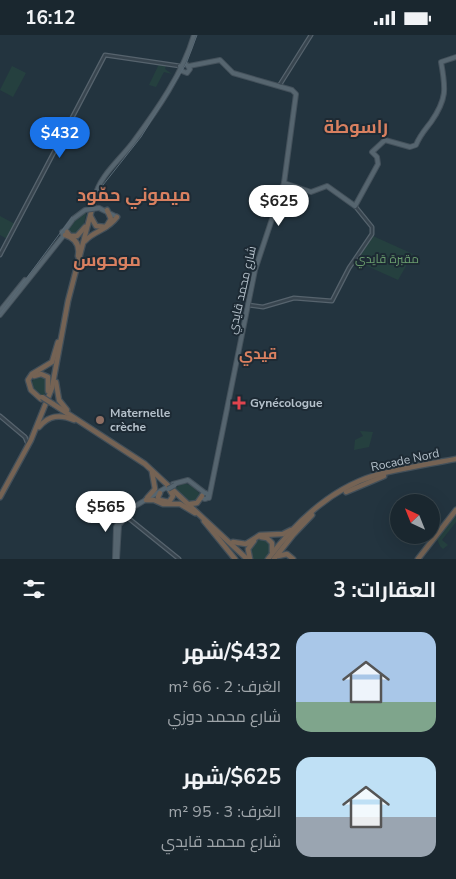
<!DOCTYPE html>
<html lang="ar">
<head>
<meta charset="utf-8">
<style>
	body { margin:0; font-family:"Nunito Sans",Cairo,sans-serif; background:#232f37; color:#f1f3f6; direction:rtl; height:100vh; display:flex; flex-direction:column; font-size:19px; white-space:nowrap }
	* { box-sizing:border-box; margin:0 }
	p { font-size:16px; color:#9fa5aa }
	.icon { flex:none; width:28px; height:28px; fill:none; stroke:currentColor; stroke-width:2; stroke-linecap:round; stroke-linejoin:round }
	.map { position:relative; height:524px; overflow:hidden; direction:ltr }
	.details { display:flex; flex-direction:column; background:#1a272f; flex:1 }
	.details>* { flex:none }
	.needle { width:32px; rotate:317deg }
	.controls { position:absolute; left:390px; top:459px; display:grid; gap:10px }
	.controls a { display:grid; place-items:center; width:50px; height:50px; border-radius:50%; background:#1a272f; box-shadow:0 5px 20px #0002,0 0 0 1px #38444b; font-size:25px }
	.price { position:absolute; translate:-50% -42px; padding:0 11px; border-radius:18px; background:#fff; color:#222; font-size:16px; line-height:32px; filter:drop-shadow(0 1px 2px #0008) }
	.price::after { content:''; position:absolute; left:50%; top:30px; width:15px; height:11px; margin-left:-8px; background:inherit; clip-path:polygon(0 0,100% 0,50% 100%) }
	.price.active { background:#1a73e8; color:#fff }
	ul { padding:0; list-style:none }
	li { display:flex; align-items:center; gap:15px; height:125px; padding:0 20px }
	li span { display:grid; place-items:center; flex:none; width:140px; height:100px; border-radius:15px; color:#555 }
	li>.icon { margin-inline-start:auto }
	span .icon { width:60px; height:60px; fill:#fffc; stroke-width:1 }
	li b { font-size:21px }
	h2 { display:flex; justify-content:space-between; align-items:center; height:60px; padding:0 20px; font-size:21px }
	.status { display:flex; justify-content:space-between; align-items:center; height:35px; padding:0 25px; background:#1a272f; direction:ltr }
	.status svg { height:14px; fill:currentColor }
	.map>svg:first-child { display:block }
	.green { fill:#25403f }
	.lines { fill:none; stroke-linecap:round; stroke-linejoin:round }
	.minor-casing { stroke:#56636d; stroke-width:5 }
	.major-casing { stroke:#44515b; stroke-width:6 }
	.highway-casing { stroke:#43505a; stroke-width:7 }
	.minor { stroke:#38454f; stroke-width:2.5 }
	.major { stroke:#56656f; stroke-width:4 }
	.highway { stroke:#756354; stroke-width:4.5 }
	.tram { stroke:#596a76; stroke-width:1 }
	.major-bridge-casing { stroke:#44515b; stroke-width:6; stroke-linecap:butt }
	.highway-bridge-casing { stroke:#43505a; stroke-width:7; stroke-linecap:butt }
	.major-bridge { stroke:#56656f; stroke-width:4 }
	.highway-bridge { stroke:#756354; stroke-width:4.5 }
	.health-dot { fill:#e0444e; stroke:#1d2a34; stroke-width:2 }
	.education-dot { fill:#8d6e63; stroke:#1d2a34; stroke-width:2 }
	.labels { text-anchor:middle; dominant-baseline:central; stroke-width:4; stroke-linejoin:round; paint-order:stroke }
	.park-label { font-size:12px; fill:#6a9c6d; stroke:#1d2a34 }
	.street-label { font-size:12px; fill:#b4c0ca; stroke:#1d2a34 }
	.poi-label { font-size:12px; font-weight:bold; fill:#b4c0ca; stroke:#1d2a34; text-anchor:start }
	.quarter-label { font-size:15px; font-weight:bold; fill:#d98060; stroke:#1d2a34 }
	.district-label { font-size:18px; font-weight:bold; fill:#d98060; stroke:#1d2a34 }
</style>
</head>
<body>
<div class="status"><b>16:12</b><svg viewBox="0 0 49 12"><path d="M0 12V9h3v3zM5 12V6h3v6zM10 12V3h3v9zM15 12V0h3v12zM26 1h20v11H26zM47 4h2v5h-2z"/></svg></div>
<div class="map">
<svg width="456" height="524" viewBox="0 0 456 524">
	<rect width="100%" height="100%" fill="#23343f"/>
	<!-- green -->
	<g class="green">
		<path d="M159,29L166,30L165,34L172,39L164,37L156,52L149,50Z"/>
		<path d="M12,31L26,38L13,62L0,55Z"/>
		<path d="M87,175L82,197L72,201L68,196C72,186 78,181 87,175Z"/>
		<path d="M0,181L15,189L7,204L0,200Z"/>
		<path d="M373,201L413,219L398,245L356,226Z"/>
		<path d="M36,340L46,342L48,350L44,362L32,352V347Z"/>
		<path d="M360,396L373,397L369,412L354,415L355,405L363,401Z"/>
		<path d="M184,448L192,451L200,459L199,466L191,468L175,453Z"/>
		<path d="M456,480V487L442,505L448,510L443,514L440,511L437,504Z"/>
		<path d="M259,504H265L270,508L271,515L266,524H251L249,515Z"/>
	</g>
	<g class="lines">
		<defs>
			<g id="minor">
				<path d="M279,51L311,0"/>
				<path d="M0,220L105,20L180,31"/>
				<path d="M248,270L263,272L294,263L332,266L349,233L372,199V192L355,171"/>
				<path d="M0,381L25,402"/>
				<path d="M25,402L27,407"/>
				<path d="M127,482L179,524"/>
			</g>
			<g id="major">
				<path d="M180,31L182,36L187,38L190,34L187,30"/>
				<path d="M189,31L220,25L233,38L292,55L296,59L284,148L255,235L209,463"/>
				<path d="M284,148L311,157L327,151L355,171L378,129L377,122L372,117L385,105L410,112L416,110C420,100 425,95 431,87C447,64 446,54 441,27L456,22"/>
				<path d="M95,162C99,141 121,124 134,106C157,75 183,38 194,0"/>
				<path d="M99,173L117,182"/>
				<path d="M65,195L67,197L63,200L62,197Z"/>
				<path d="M65,195L73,184"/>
				<path d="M0,276L25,245"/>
				<path d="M0,280L64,200"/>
				<path d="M173,449L188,445L205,458"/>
				<circle cx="205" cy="461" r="3"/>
				<circle cx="126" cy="479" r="3"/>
				<path d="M127,476L167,452"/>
				<path d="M115,524L116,492L123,480"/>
				<path d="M117,524L119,490L126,482"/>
			</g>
			<g id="highway">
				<path d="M91,182L96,191L106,192L111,184L107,175"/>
				<path d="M67,197L70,201H77L85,192"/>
				<path d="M65,200C76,203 80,210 78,221"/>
				<path d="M85,206C95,195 107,196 117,182"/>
				<path d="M34,341L41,339L48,342V356"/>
				<path d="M56,347L59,365L67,375"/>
				<path d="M41,364L31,355L28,345L32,339L52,327L58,307"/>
				<path d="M53,369L145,429L247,524"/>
				<path d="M39,392C49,380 60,379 74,385"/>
				<path d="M346,457L384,441"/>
				<path d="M160,458L158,462L159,465L169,467L173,461L168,452"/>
				<path d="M0,462L31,405L52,353L68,266L95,162"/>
				<path d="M147,463L155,454L152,437"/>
				<path d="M146,465H154L163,469H180L195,478"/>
				<path d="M190,469L197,468L202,461"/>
				<path d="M204,486L235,524"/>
				<path d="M261,502L267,503L272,508V517"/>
				<path d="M233,507L246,509L260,500L283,499L291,495"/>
				<path d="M278,521L287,519L293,524"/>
				<path d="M250,524L248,514L254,506"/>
				<path d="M268,524C295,488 332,453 376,440C403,433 429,429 456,424"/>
				<path d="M274,524L293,500L312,480"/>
				<path d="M418,524L456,475"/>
			</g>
		</defs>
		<!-- minor casing -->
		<use href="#minor" class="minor-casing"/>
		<!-- major casing -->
		<use href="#major" class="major-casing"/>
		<!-- highway casing -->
		<use href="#highway" class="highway-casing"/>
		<!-- minor -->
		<use href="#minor" class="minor"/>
		<!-- major -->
		<use href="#major" class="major"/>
		<!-- highway -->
		<use href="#highway" class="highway"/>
		<!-- tram -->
		<path class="tram" d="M0,279L72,182L97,166L103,150L141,102L186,29L197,0"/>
		<defs>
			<g id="major-bridge">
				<path d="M73,184L85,175L99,173"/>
				<path d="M168,454L175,450"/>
			</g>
			<path id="highway-bridge" d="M42,362L53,369"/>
		</defs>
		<!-- major-bridge casing -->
		<use href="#major-bridge" class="major-bridge-casing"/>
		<!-- highway-bridge casing -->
		<use href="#highway-bridge" class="highway-bridge-casing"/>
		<!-- major-bridge -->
		<use href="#major-bridge" class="major-bridge"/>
		<!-- highway-bridge -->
		<use href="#highway-bridge" class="highway-bridge"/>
	</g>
	<!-- markers -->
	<path class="health-dot" d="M236.5 360.5h5v5h5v5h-5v5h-5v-5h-5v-5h5z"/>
	<circle class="education-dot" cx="100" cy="385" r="5"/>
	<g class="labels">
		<!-- park labels -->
		<g class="park-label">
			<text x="387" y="224">مقبرة قايدي</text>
		</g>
		<!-- street labels -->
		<g class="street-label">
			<text transform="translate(242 255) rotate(-77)">شارع محمد قايدي</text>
			<text transform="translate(405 425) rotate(-12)">Rocade Nord</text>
		</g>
		<!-- poi labels -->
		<g class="poi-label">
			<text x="250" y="368">Gynécologue</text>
			<text x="110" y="378">Maternelle<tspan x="110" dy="14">crèche</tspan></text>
		</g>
		<!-- quarter labels -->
		<g class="quarter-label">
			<text x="258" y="319">قيدي</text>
		</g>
		<!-- district labels -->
		<g class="district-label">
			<text x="356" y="92">راسوطة</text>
			<text x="134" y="160">ميموني حمّود</text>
			<text x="107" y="225">موحوس</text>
		</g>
	</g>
</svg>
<div class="controls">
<a><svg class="needle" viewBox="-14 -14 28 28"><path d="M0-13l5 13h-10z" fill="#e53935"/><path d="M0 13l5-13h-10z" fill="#9fa5aa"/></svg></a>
</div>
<b class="price active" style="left:60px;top:124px">$432</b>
<b class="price" style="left:279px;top:192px">$625</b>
<b class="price" style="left:106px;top:498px">$565</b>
</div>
<section class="details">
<h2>العقارات: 3<svg class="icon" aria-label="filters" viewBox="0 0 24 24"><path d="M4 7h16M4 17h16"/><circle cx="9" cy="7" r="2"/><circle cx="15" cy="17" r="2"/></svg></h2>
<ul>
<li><span style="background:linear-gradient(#a9c7e8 70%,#7fa58c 0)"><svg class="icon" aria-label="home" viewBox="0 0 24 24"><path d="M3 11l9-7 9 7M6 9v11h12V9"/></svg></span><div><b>$432/شهر</b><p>الغرف: 2 · 66 m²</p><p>شارع محمد دوزي</p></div></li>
<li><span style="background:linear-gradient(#bfe0f5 60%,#9aa5b1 0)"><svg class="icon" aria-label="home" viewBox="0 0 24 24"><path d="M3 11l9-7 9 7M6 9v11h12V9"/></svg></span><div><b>$625/شهر</b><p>الغرف: 3 · 95 m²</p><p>شارع محمد قايدي</p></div></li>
</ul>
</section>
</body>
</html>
